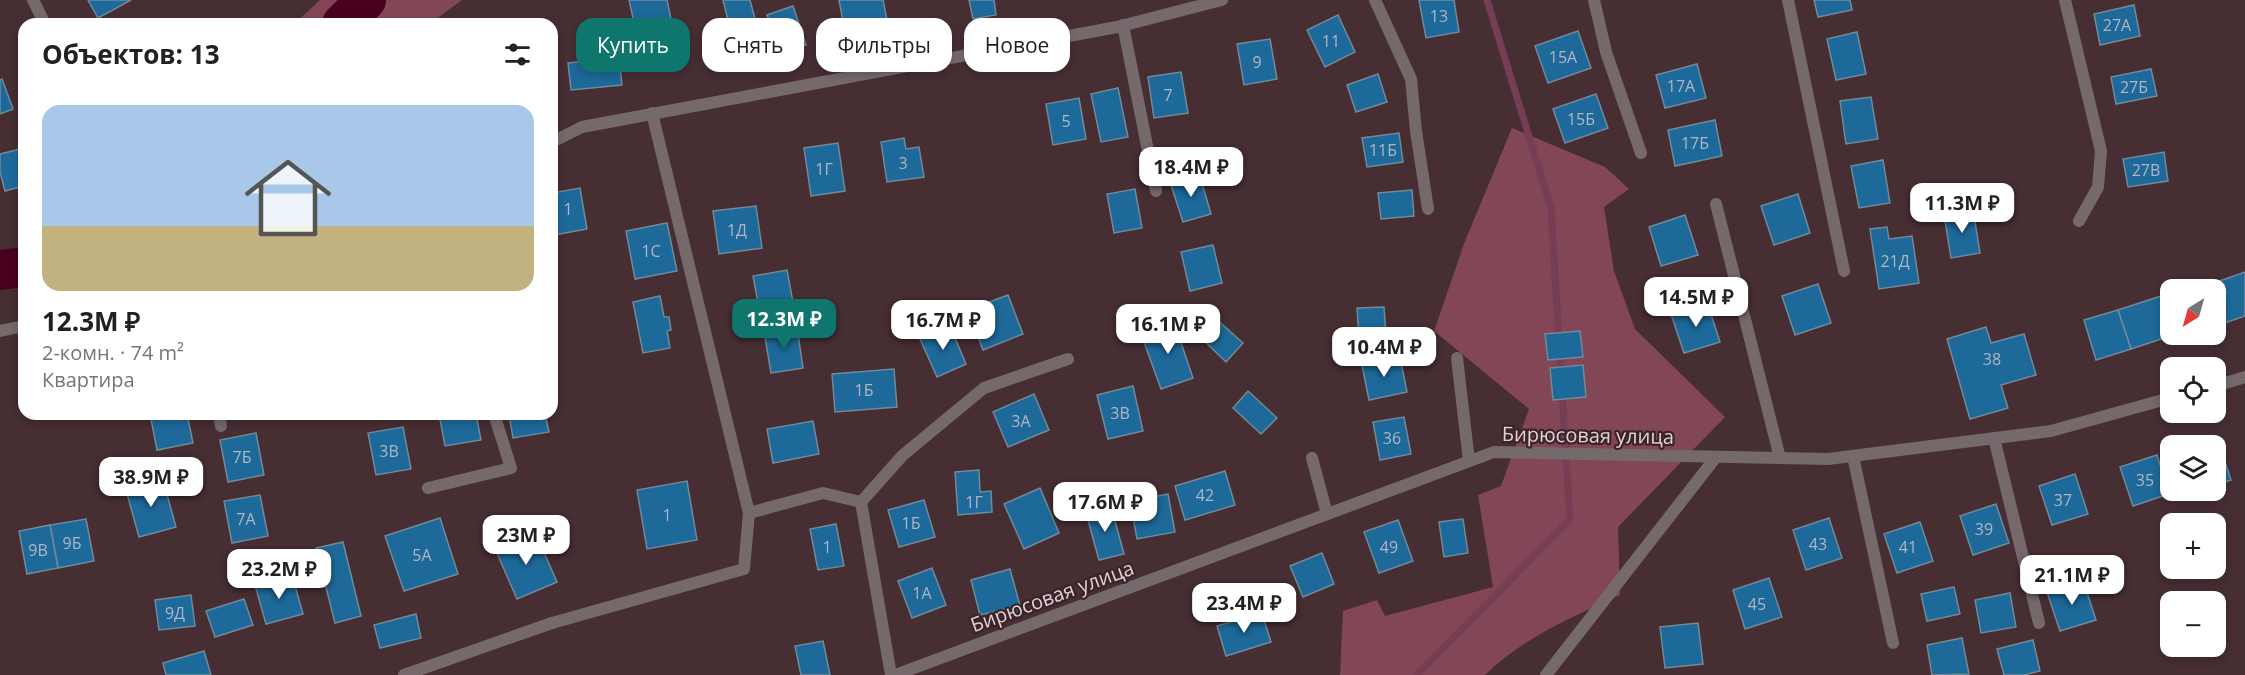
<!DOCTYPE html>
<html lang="ru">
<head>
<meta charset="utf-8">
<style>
	body { margin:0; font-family:"Open Sans",sans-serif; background:#f2f2f2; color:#202124; height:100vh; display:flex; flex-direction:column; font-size:22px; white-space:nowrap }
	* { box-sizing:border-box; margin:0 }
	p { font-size:20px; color:#757577 }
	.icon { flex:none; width:33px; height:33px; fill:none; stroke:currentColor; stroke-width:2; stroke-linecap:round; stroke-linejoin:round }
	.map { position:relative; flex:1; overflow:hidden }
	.side { position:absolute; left:18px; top:18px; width:540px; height:402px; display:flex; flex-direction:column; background:#fff; border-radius:18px; box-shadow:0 3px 9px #0003 }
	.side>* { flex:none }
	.hud { position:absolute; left:576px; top:18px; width:570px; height:54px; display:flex; gap:12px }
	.needle { width:39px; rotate:217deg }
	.controls { position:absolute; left:2160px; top:279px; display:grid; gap:12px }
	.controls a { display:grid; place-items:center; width:66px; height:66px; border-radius:12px; background:#fff; box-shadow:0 3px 9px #0003; font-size:30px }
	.price { position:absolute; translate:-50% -51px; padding:0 14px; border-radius:12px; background:#fff; color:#222; font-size:20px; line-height:39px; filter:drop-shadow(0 2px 3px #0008) }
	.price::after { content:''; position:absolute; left:50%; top:36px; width:18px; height:14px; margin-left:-9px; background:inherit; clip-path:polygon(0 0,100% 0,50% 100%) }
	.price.selected { background:#0f766e; color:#fff }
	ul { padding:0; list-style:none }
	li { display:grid; align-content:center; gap:12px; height:318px; padding:0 24px }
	li span { display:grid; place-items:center; height:186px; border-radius:18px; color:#555 }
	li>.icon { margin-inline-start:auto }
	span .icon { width:108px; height:108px; fill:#fffc; stroke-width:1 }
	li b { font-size:26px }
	h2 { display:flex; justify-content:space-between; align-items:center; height:72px; padding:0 24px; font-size:26px }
	.tag { padding:0 21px; border-radius:18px; background:#fff; box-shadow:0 3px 9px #0003; font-size:21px; line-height:54px }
	.tag.selected { background:#0f766e; color:#fff }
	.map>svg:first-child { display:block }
	.green { fill:#834656 }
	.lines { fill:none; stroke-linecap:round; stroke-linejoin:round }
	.stream { stroke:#753e54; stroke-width:7 }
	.river { stroke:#47001d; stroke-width:40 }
	.building { fill:#1d6999; stroke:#72899a; stroke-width:1.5 }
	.service { stroke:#76696c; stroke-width:12 }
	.minor { stroke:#76696c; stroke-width:12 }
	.labels { text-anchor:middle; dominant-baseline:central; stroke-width:4.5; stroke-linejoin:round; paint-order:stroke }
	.number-label { font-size:16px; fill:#b0b6c5 }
	.street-label { font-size:20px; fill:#e1d0d4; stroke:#3b2429 }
</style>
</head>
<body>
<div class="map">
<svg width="2245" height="675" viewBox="0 0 2245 675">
	<rect width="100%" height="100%" fill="#462e33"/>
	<!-- green -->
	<g class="green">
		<path d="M320,0H462L435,20V24H294Z"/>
		<path d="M1512,128L1605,167L1629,189L1604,207L1614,271L1635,329L1725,417L1618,527L1620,595C1572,617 1523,638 1485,675H1340L1343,611L1377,600L1385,616L1493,587L1478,495L1501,486L1529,409L1434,331L1465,241Z"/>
	</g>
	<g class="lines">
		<!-- stream -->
		<g class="stream">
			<path d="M1487,0L1551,208L1561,375"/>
			<path d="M1417,675L1570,519L1562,392"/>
		</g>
		<!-- river -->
		<g class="river">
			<path d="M342,24L366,0"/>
			<path d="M0,270L24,267"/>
		</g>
	</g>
	<!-- building -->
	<g class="building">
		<path d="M88,0H131L98,18Z"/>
		<path d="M629,0H667L671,19L635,27Z"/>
		<path d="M723,0H750L759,34L733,41Z"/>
		<path d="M839,0H883L889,30L846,38Z"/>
		<path d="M969,0H994L996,15L973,19Z"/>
		<path d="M1419,0H1454L1459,32L1426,38Z"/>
		<path d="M1814,0H1850L1852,10L1818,17Z"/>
		<path d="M2134,5L2140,36L2100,45L2094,14Z"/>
		<path d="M793,6L806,45L780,53L767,15Z"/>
		<path d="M1338,15L1355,52L1325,67L1307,30Z"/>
		<path d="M1578,31L1591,68L1548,83L1535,46Z"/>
		<path d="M1857,32L1866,74L1836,80L1827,39Z"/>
		<path d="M1270,39L1277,79L1244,85L1237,44Z"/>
		<path d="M619,58L622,85L571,90L568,63Z"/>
		<path d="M1697,64L1706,98L1665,108L1656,75Z"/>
		<path d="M2151,69L2157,96L2116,104L2111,77Z"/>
		<path d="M1181,72L1188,113L1154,118L1148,77Z"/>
		<path d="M1378,74L1387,102L1356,112L1347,85Z"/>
		<path d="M2,79L13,109L0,114V80Z"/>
		<path d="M1118,88L1128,137L1101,142L1091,94Z"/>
		<path d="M1596,94L1608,128L1565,143L1553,109Z"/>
		<path d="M1871,97L1878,139L1846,144L1840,101Z"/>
		<path d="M1079,98L1086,139L1053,145L1046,104Z"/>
		<path d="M1715,120L1722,156L1675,166L1668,130Z"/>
		<path d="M1399,133L1403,162L1367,167L1362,138Z"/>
		<path d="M904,138L906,149L919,147L924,177L887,182L881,142Z"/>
		<path d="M838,143L845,191L811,196L804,148Z"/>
		<path d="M24,148V186L5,191L0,172V154Z"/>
		<path d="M2164,152L2168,181L2128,187L2123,159Z"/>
		<path d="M1883,160L1890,203L1859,208L1851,166Z"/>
		<path d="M1199,173L1211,214L1183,222L1170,182Z"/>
		<path d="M580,188L587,229L554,235L552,193Z"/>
		<path d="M1135,189L1142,228L1114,233L1107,194Z"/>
		<path d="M1412,190L1414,216L1381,219L1378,193Z"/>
		<path d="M1798,194L1810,233L1774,245L1761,206Z"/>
		<path d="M756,206L762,248L719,254L713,211Z"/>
		<path d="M1973,209L1980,253L1951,258L1944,214Z"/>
		<path d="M1685,215L1698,255L1661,266L1649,227Z"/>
		<path d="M667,223L677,271L635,279L626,231Z"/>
		<path d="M1887,227L1889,239L1912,236L1919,283L1879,289L1870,229Z"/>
		<path d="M1213,245L1222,283L1190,291L1181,252Z"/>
		<path d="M787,270L795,313L761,319L753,276Z"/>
		<path d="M2245,272V316L2216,326V290H2194Z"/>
		<path d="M1818,284L1831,323L1795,335L1782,296Z"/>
		<path d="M1008,295L1023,334L983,350L968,310Z"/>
		<path d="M660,296L664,317H669L671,330L667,331L670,348L643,353L633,302Z"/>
		<path d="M2161,296L2170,327V334L2173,335L2131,349L2118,310Z"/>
		<path d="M1707,302L1720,342L1684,353L1671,314Z"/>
		<path d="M1384,307L1386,335L1359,337L1357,308Z"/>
		<path d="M2118,310L2131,349L2096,360L2084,320Z"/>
		<path d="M1172,316L1193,378L1161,389L1144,342L1158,337L1153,323Z"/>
		<path d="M1214,317L1243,343L1226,362L1198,335Z"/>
		<path d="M950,326L966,364L937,377L920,339Z"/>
		<path d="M797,327L803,368L771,373L764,332Z"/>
		<path d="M1986,327L1991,343L2024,334L2036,375L2001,385L2008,408L1970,419L1947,339Z"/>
		<path d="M1580,331L1583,357L1548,360L1545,334Z"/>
		<path d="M1400,357L1407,392L1369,400L1362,365Z"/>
		<path d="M1583,365L1586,397L1553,400L1550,368Z"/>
		<path d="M894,369L897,407L835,412L832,374Z"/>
		<path d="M1133,386L1143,431L1108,439L1097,395Z"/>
		<path d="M1248,391L1277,418L1261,434L1233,408Z"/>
		<path d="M1034,394L1049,430L1008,447L993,412Z"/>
		<path d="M150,414H187L193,443L157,450Z"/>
		<path d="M439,414H476L481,440L445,446Z"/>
		<path d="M509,414H545L549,432L513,438Z"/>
		<path d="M1404,417L1411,454L1380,460L1373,422Z"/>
		<path d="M813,421L819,454L773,463L767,429Z"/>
		<path d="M403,427L411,469L376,475L368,433Z"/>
		<path d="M256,433L264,475L228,482L220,440Z"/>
		<path d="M2218,440L2231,480L2216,485V446H2203Z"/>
		<path d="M2157,455L2169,494L2133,506L2120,467Z"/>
		<path d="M979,470L980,492L991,491L992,512L958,515L955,472Z"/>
		<path d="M1225,471L1235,505L1185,520L1175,486Z"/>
		<path d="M2075,474L2088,514L2052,525L2039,486Z"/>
		<path d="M163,480L176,527L139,537L126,490Z"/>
		<path d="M687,481L697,540L647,549L637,490Z"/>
		<path d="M1040,488L1059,533L1024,549L1004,504Z"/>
		<path d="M1168,494L1175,532L1137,539L1130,501Z"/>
		<path d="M260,495L268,536L232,543L224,501Z"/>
		<path d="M924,500L935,537L899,547L888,510Z"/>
		<path d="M1996,504L2009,543L1973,555L1960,516Z"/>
		<path d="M1111,506L1124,554L1099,560L1086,513Z"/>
		<path d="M440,518L458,574L404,591L385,536Z"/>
		<path d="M1829,518L1842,558L1806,570L1793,530Z"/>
		<path d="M86,519L94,561L58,568L50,525Z"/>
		<path d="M1463,519L1468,553L1444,557L1439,522Z"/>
		<path d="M1398,520L1413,561L1379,573L1364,532Z"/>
		<path d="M1920,522L1933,561L1897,573L1884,534Z"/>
		<path d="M836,524L844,566L818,570L810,529Z"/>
		<path d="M50,525L58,568L27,574L19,531Z"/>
		<path d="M536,534L557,582L517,599L496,551Z"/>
		<path d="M343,542L361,616L335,623L316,548Z"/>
		<path d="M1322,553L1334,584L1303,597L1290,566Z"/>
		<path d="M932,568L946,605L912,618L898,581Z"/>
		<path d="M1010,569L1022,613L1008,617L1006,609L980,615L971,580Z"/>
		<path d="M292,575L303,614L266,624L255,585Z"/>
		<path d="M1769,578L1782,617L1745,629L1733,590Z"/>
		<path d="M2083,580L2096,620L2060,631L2047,592Z"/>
		<path d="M1954,587L1960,614L1927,621L1921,594Z"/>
		<path d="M2010,593L2016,627L1981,633L1975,600Z"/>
		<path d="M191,595L195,626L159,630L155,600Z"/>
		<path d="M244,599L253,625L215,637L206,611Z"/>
		<path d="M1262,613L1271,642L1226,656L1217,626Z"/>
		<path d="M416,614L421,638L380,648L374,625Z"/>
		<path d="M1698,623L1703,664L1665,668L1660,627Z"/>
		<path d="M1962,638L1969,674L1932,675L1927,645Z"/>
		<path d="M2033,640L2040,671L2024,675H2004L1997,649Z"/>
		<path d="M823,641L830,675H801L795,646Z"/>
		<path d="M204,651L211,675H166L163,663Z"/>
	</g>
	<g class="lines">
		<!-- service -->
		<g class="service">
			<path d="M1375,0L1411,79L1416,131L1428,209"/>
			<path d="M1594,0L1606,52L1641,153"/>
			<path d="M1788,0L1844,271"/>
			<path d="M2065,0L2101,151L2098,187L2079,221"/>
			<path d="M1123,25L1156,191"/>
			<path d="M652,113L749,513"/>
			<path d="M1716,204L1780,458"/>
			<path d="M1457,358L1469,461"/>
			<path d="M219,414L221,426"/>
			<path d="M1994,438L2039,623"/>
			<path d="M1853,456L1893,643"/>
			<path d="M1312,458L1327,514"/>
			<path d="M428,488L511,468L494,414"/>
			<path d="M552,623L744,569L749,513L823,493L861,502"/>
			<path d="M891,675L861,502L903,455L984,388L1068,359"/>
			<path d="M1546,675L1716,457"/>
		</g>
		<!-- minor -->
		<g class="minor">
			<path d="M33,0L45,24"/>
			<path d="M552,142L582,127L1117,27L1222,0"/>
			<path d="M0,331L24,326"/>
			<path d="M2216,386L2245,377"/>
			<path d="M404,675L552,623"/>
			<path d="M895,675L1494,452L1828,459L2051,431L2170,398"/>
		</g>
	</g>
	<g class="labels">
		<!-- number labels -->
		<g class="number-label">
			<text x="1439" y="16">13</text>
			<text x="2117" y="25">27А</text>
			<text x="1331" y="41">11</text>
			<text x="1563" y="57">15А</text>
			<text x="1257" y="62">9</text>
			<text x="1681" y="86">17А</text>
			<text x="2134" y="87">27Б</text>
			<text x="1168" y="95">7</text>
			<text x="1581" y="119">15Б</text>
			<text x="1066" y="121">5</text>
			<text x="1695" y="143">17Б</text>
			<text x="1383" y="150">11Б</text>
			<text x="903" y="163">3</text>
			<text x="824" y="169">1Г</text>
			<text x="2146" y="170">27В</text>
			<text x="568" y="209">1</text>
			<text x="737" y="230">1Д</text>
			<text x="651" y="251">1С</text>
			<text x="1895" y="261">21Д</text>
			<text x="1992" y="359">38</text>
			<text x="864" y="390">1Б</text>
			<text x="1120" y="413">3В</text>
			<text x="1021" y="421">3А</text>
			<text x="1392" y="438">36</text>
			<text x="389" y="451">3В</text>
			<text x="242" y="457">7Б</text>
			<text x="2145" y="480">35</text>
			<text x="1205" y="495">42</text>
			<text x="2063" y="500">37</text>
			<text x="974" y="502">1Г</text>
			<text x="667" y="515">1</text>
			<text x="246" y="519">7А</text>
			<text x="911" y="523">1Б</text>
			<text x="1984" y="529">39</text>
			<text x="72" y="543">9Б</text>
			<text x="1818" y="544">43</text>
			<text x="827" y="547">1</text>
			<text x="1389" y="547">49</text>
			<text x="1908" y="547">41</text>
			<text x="38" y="550">9В</text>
			<text x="422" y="555">5А</text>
			<text x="922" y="593">1А</text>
			<text x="1757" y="604">45</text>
			<text x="175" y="613">9Д</text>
		</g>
		<!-- street labels -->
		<g class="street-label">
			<text transform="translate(1588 435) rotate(1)">Бирюсовая улица</text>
			<text transform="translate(1052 596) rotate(-20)">Бирюсовая улица</text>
		</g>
	</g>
</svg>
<div class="controls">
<a><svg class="needle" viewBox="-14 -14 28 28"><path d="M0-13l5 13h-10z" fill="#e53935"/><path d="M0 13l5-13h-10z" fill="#757577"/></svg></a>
<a><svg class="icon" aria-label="locate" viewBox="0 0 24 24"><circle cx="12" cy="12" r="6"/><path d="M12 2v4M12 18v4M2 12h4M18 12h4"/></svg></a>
<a><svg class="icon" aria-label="layers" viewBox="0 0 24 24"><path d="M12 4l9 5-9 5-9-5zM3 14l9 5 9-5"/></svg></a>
<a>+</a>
<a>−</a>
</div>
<b class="price" style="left:1191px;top:198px">18.4M ₽</b>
<b class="price" style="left:1962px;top:234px">11.3M ₽</b>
<b class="price" style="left:1696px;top:328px">14.5M ₽</b>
<b class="price selected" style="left:784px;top:350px">12.3M ₽</b>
<b class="price" style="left:943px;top:351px">16.7M ₽</b>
<b class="price" style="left:1168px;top:355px">16.1M ₽</b>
<b class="price" style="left:1384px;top:378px">10.4M ₽</b>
<b class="price" style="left:151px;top:508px">38.9M ₽</b>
<b class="price" style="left:1105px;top:533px">17.6M ₽</b>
<b class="price" style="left:526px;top:566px">23M ₽</b>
<b class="price" style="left:279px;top:600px">23.2M ₽</b>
<b class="price" style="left:2072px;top:606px">21.1M ₽</b>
<b class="price" style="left:1244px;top:634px">23.4M ₽</b>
<div class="hud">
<a class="tag selected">Купить</a>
<a class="tag">Снять</a>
<a class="tag">Фильтры</a>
<a class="tag">Новое</a>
</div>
<section class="side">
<h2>Объектов: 13<svg class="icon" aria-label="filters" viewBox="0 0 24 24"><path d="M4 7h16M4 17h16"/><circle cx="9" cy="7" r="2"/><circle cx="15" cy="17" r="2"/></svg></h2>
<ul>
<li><span style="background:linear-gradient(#a9c7e8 65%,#c2b280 0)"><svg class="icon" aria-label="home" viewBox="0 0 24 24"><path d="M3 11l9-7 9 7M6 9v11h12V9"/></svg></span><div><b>12.3M ₽</b><p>2-комн. · 74 m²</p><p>Квартира</p></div></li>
</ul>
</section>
</div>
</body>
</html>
